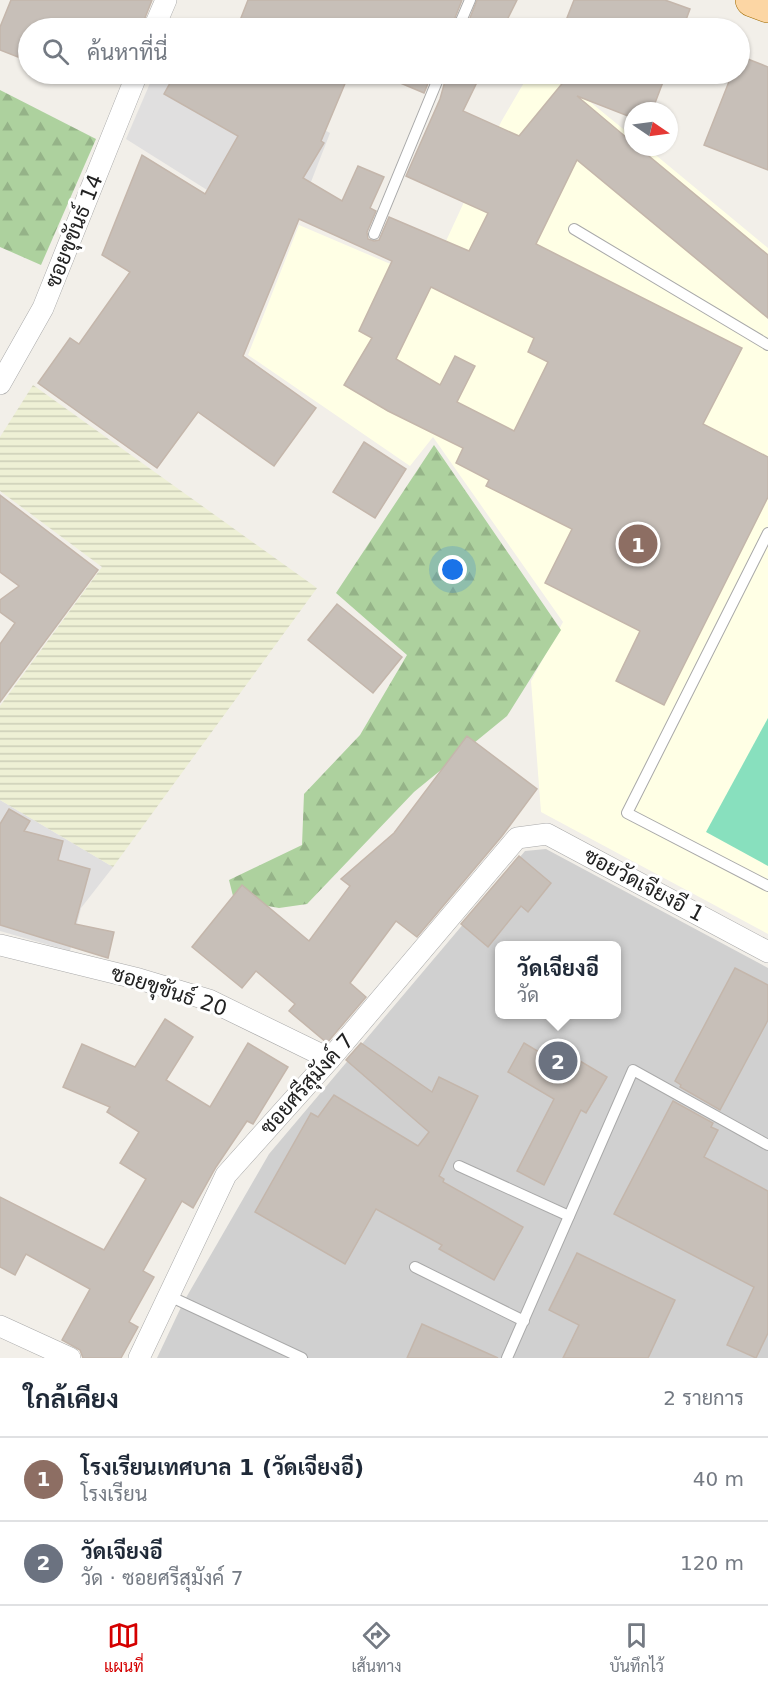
<!DOCTYPE html>
<html lang="th">
<meta charset="utf-8">
<style>
body{margin:0;font-family:"DejaVu Sans",Sarabun,sans-serif;background:#f6f6f7;color:#1f2937}
.compass{position:absolute;left:624px;top:102px;width:54px;height:54px;border-radius:50%;background:#fff;box-shadow:0 2px 4px #0004;rotate:103deg}
.you{position:absolute;left:453px;top:570px;width:21px;height:21px;margin:-15px;border:4px solid #fff;border-radius:50%;background:#1a73e8;box-shadow:0 0 0 9px #1a73e833}
.badge{display:grid;place-items:center;width:39px;height:39px;border-radius:50%;background:#d40000;color:#fff;font-size:20px;font-weight:700}
.pin{position:absolute;translate:-50% -50%;border:3px solid #fff;box-shadow:0 2px 6px #0006}
.popup{position:absolute;left:495px;top:941px;width:126px;height:78px;box-sizing:border-box;display:grid;place-content:center;border-radius:9px;background:#fff;filter:drop-shadow(0 2px 4px #0005);font-size:20px;white-space:nowrap;color:#747a83}
.popup b{font-size:22px;color:#1f2937}
.popup::after{content:'';position:absolute;left:50%;top:100%;margin-left:-12px;border:12px solid transparent;border-top-color:#fff}
.list{margin:0;padding:0;list-style:none}
h2{display:flex;justify-content:space-between;align-items:center;height:78px;margin:0;padding:0 24px;font-size:26px}
h2 small{font-size:20px;font-weight:400;color:#747a83}
.list li{display:grid;grid-template-columns:39px 1fr auto;gap:18px;align-items:center;box-sizing:border-box;height:84px;padding:0 24px;border-top:2px solid #e0e1e3}
.list b{display:block;font-size:22px;white-space:nowrap}
.list p{margin:0;font-size:20px;white-space:nowrap;color:#747a83}
.list em{font-size:20px;font-style:normal;color:#747a83}
.icon{flex:none;width:33px;height:33px;fill:none;stroke:currentColor;stroke-width:2;stroke-linecap:round;stroke-linejoin:round}
.map{position:relative;flex:none;width:768px;height:1358px;overflow:hidden}
.search{position:absolute;background:#fff;box-shadow:0 2px 4px #0004;left:18px;right:18px;top:18px;height:66px;display:flex;align-items:center;gap:15px;box-sizing:border-box;padding:0 21px;border-radius:33px;color:#747a83;font-size:22px}
.sheet{height:246px;background:#fff}
nav{display:flex;justify-content:space-around;align-items:center;box-sizing:border-box;height:84px;border-top:2px solid #e0e1e3;background:#fff;font-size:16px;color:#747a83}
nav a{display:grid;justify-items:center;gap:3px}
nav .on{color:#d40000}
.map>svg:first-child{display:block}
.residential{fill:#e0dfdf}
.education{fill:#ffffe5}
.religious{fill:#d0d0d0;fill-rule:evenodd}
.farmland{fill:url(#farmland-rules)}
.forest{fill:url(#forest-firs)}
.pitch{fill:#88e0be}
.building{fill:#c7bfb8;stroke:#c4b6ab;stroke-width:1.5;fill-rule:evenodd}
.lines{fill:none;stroke-linecap:round;stroke-linejoin:round}
.service-casing{stroke:#a9a9a9;stroke-width:12}
.minor-casing{stroke:#a9a9a9;stroke-width:22}
.primary-casing{stroke:#a06b00;stroke-width:34}
.service{stroke:#fff;stroke-width:10}
.minor{stroke:#fff;stroke-width:21}
.primary{stroke:#fcd6a4;stroke-width:33}
.labels{text-anchor:middle;stroke-width:6;stroke-linejoin:round;paint-order:stroke}
.street-label{font-size:21px;fill:#222;stroke:#fff}
</style>
<div class="map">
<svg width="768" height="1358" viewBox="0 0 768 1358">
<defs>
<pattern id="farmland-rules" width="6" height="5" patternUnits="userSpaceOnUse" patternTransform="scale(1.5)"><rect width="6" height="5" fill="#eef0d5"/><path d="M0 2.5h6" fill="none" stroke="#ccceb7"/></pattern>
<pattern id="forest-firs" width="22" height="20" patternUnits="userSpaceOnUse" patternTransform="scale(1.5)"><rect width="22" height="20" fill="#add19e"/><path d="M5 1l3.5 6h-7zM16 11l3.5 6h-7z" fill="#95b388"/></pattern>
</defs>
<rect width="100%" height="100%" fill="#f2efe9"/>
<!-- residential -->
<g class="residential">
<path d="M154,74H224L330,133L288,241L126,139Z"/>
<path d="M0,800L113,867L81,908L70,951L0,931Z"/>
</g>
<!-- education -->
<path class="education" d="M529,74H556L633,137V147H646L768,248V934L541,812L531,681L563,622L433,437L410,466L248,355L299,225L428,280L501,122Z"/>
<!-- religious -->
<path class="religious" d="M546,849L768,968V1358H157L183,1303L269,1154L525,851ZM500,946H616V1014H500Z"/>
<!-- farmland -->
<path class="farmland" d="M33,385L317,588L113,867L0,800V706L102,567L0,491V437Z"/>
<!-- forest -->
<g class="forest">
<path d="M0,90L96,139L41,265L0,247Z"/>
<path d="M434,445L561,630L507,716L414,792L307,904L279,908L234,900L229,880L302,845L304,794L360,735L407,655L336,593Z"/>
</g>
<!-- pitch -->
<path class="pitch" d="M768,718V866L706,832Z"/>
<!-- building -->
<g class="building">
<path d="M11,0H152L141,28H28L18,57L0,50V27Z"/>
<path d="M248,0H462L451,28H397L392,26L390,28H237Z"/>
<path d="M477,0H517L503,28H466Z"/>
<path d="M574,0H665L690,9L683,28H563Z"/>
<path d="M740,56L768,67V170L704,145L732,74H740Z"/>
<path d="M175,74H349L321,141L324,143L303,178L342,201L358,166L384,177L370,208L376,211L367,232L368,239L374,241L379,240L389,217L469,251L488,213L406,176L440,99L447,74H481L463,111L519,136L570,74H666L652,111H633V118L577,96L633,143V147H638L768,255V318L577,160L536,244L742,348L703,424L768,457V497L664,705L616,681L640,631L545,583L572,529L486,486L489,480L456,463L463,448L388,411L344,385L372,338L359,331L392,261L299,219L243,356L316,408L274,466L198,412L157,468L38,383L70,338L79,344L130,272L102,255L142,155L205,194L238,136L164,94ZM431,287L534,338L528,352L548,362L514,431L457,402L475,366L455,356L440,385L396,359Z"/>
<path d="M379,74H432L424,93Z"/>
<path d="M364,442L406,469L375,518L333,492Z"/>
<path d="M0,495L98,570L0,702V644L15,623L0,612V600L19,586L0,572Z"/>
<path d="M337,604L402,657L373,693L308,640Z"/>
<path d="M467,736L537,789L502,836L417,937L396,921L350,983L366,997L327,1043L289,1011L295,1004L256,971L242,988L192,947L242,885L309,941L350,886L341,879L394,833Z"/>
<path d="M9,809L30,821L24,831L63,841L58,860L90,869L75,924L114,932L108,958L0,925V824Z"/>
<path d="M519,856L551,883L528,912L521,906L488,947L461,924Z"/>
<path d="M735,968L768,985V1020L720,1110L680,1087L681,1085L675,1081Z"/>
<path d="M165,1019L193,1037L166,1080L210,1107L248,1043L288,1067L253,1124L247,1121L216,1167L193,1208L182,1201L143,1271L154,1277L129,1322L138,1327L121,1358H83L80,1350L62,1340L90,1289L26,1254L15,1275L0,1267V1197L104,1250L146,1179L120,1163L139,1132L107,1112L110,1107L63,1087L82,1044L135,1067Z"/>
<path d="M361,1043L432,1092L439,1077L478,1096L439,1176L444,1179L443,1182L523,1227L494,1280L439,1249L442,1245L376,1209L345,1264L255,1212L311,1113L318,1117L334,1095L418,1146L429,1132L346,1060Z"/>
<path d="M524,1043L559,1064L565,1052L607,1077L586,1113L581,1110L544,1185L517,1171L554,1099L508,1072Z"/>
<path d="M673,1101L713,1123L711,1127L718,1130L704,1157L768,1191V1333L756,1358L727,1345L754,1287L614,1214Z"/>
<path d="M577,1253L675,1300L648,1358H563L579,1325L549,1310Z"/>
<path d="M422,1324L498,1358H407Z"/>
</g>
<g class="lines">
<defs>
<g id="service">
<path d="M458,28L470,0"/>
<path d="M574,229L768,345"/>
<path d="M374,234L440,74"/>
<path d="M768,533L627,813L768,886"/>
<path d="M459,1166L569,1216"/>
<path d="M415,1267L524,1321"/>
<path d="M167,1295L302,1358"/>
<path d="M507,1358L633,1070L768,1145"/>
</g>
<g id="minor">
<path d="M154,28L166,0"/>
<path d="M0,384L43,308L137,74"/>
<path d="M0,945L139,979L209,1000L330,1059"/>
<path d="M0,1326L70,1358"/>
<path d="M139,1358L226,1175L330,1059L517,838L547,834L768,952"/>
</g>
<path id="primary" d="M752,0L768,6"/>
</defs>
<!-- service casing -->
<use href="#service" class="service-casing"/>
<!-- minor casing -->
<use href="#minor" class="minor-casing"/>
<!-- primary casing -->
<use href="#primary" class="primary-casing"/>
<!-- service -->
<use href="#service" class="service"/>
<!-- minor -->
<use href="#minor" class="minor"/>
<!-- primary -->
<use href="#primary" class="primary"/>
</g>
<g class="labels">
<!-- street labels -->
<g class="street-label">
<text transform="translate(74 231) rotate(-68)" y="7">ซอยขุขันธ์ 14</text>
<text transform="translate(644 885) rotate(28)" y="7">ซอยวัดเจียงอี 1</text>
<text transform="translate(169 991) rotate(18)" y="7">ซอยขุขันธ์ 20</text>
<text transform="translate(307 1084) rotate(-48)" y="7">ซอยศรีสุมังค์ 7</text>
</g>
</g>
</svg>
<svg class="compass" viewBox="-18 -18 36 36"><path d="M0-13l5 13h-10z" fill="#e53935"/><path d="M0 13l5-13h-10z" fill="#747a83"/></svg>
<div class="you"></div>
<div class="pin badge" style="left:638px;top:544px;background:#8d6e63">1</div>
<div class="pin badge" style="left:558px;top:1061px;background:#6b7280">2</div>
<div class="popup"><b>วัดเจียงอี</b>วัด</div>
<div class="search"><svg class="icon" aria-label="search" viewBox="0 0 24 24"><circle cx="10" cy="10" r="6"/><path d="M15 15l6 6"/></svg>ค้นหาที่นี่</div>
</div>
<section class="sheet">
<h2>ใกล้เคียง<small>2 รายการ</small></h2>
<ul class="list">
<li><span class="badge" style="background:#8d6e63">1</span><div><b>โรงเรียนเทศบาล 1 (วัดเจียงอี)</b><p>โรงเรียน</p></div><em>40 m</em></li>
<li><span class="badge" style="background:#6b7280">2</span><div><b>วัดเจียงอี</b><p>วัด · ซอยศรีสุมังค์ 7</p></div><em>120 m</em></li>
</ul>
</section>
<nav>
<a class="on"><svg class="icon" aria-label="map" viewBox="0 0 24 24"><path d="M3 6l6-2 6 2 6-2v14l-6 2-6-2-6 2zM9 4v14M15 6v14"/></svg>แผนที่</a>
<a><svg class="icon" aria-label="directions" viewBox="0 0 24 24"><path d="M12 3l9 9-9 9-9-9zM9 14v-3h6M13 9l2 2-2 2"/></svg>เส้นทาง</a>
<a><svg class="icon" aria-label="saved" viewBox="0 0 24 24"><path d="M7 4h10v16l-5-4-5 4z"/></svg>บันทึกไว้</a>
</nav>
